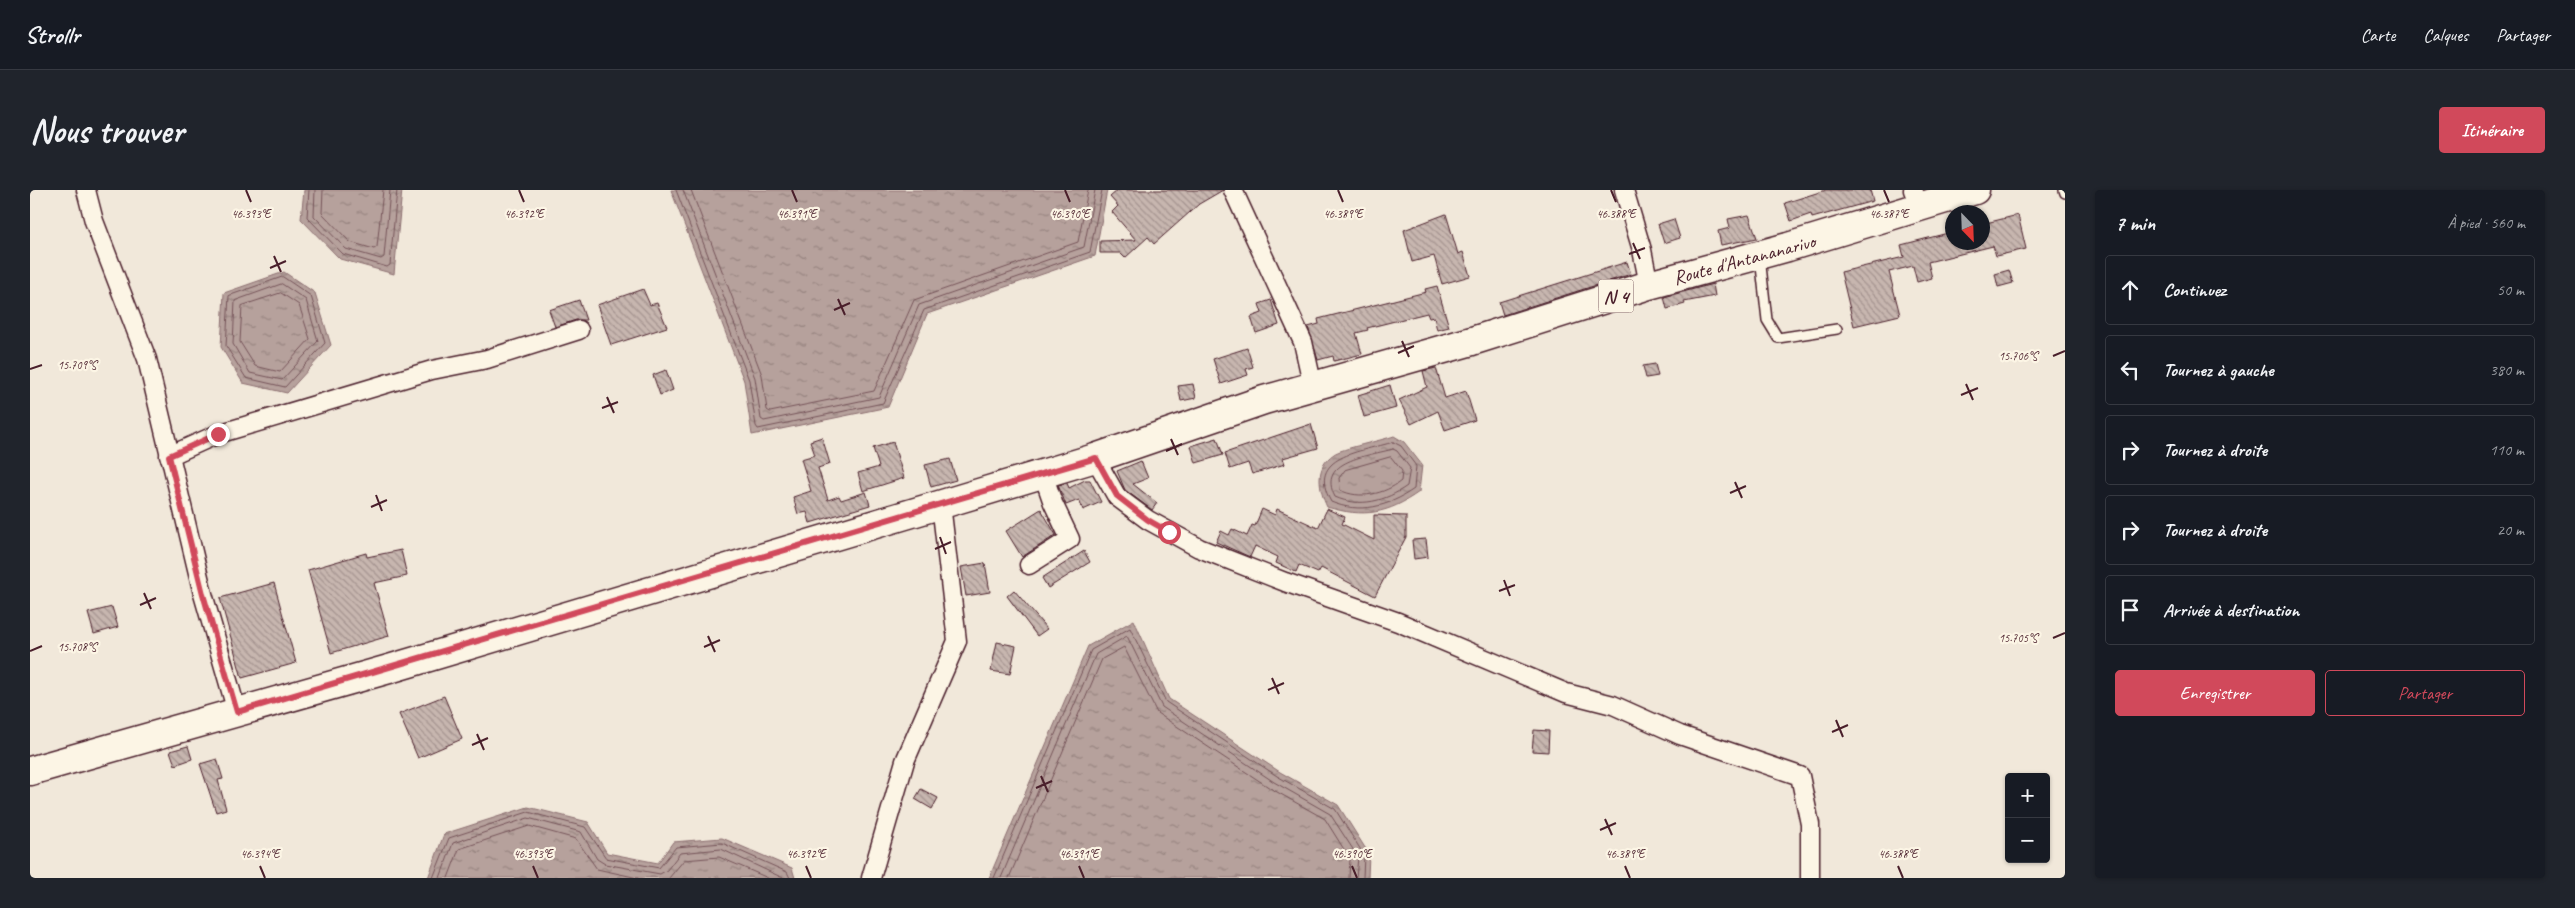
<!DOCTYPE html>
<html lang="fr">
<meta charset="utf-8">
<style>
body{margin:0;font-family:Caveat,sans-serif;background:#20242c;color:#f1f3f6}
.controls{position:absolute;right:15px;bottom:15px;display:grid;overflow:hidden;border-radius:5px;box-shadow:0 1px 4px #0004}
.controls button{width:45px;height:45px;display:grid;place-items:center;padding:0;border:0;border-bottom:1px solid #363941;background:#171b24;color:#f1f3f6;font:25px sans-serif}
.compass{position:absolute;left:1915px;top:15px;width:45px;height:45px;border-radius:50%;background:#171b24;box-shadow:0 1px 4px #0004;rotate:157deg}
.stop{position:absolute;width:15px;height:15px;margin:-11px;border:4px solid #d1495b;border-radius:50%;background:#fff}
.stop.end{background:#d1495b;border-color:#fff;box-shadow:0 1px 5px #0008}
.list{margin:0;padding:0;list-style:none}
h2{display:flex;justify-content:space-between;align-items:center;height:65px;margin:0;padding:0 20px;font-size:21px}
h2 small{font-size:16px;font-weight:400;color:#9ea1a6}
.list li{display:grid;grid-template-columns:32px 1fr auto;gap:15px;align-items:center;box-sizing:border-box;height:70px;margin:0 10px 10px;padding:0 10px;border:1px solid #363941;border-radius:5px}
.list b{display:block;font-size:19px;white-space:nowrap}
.list em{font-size:16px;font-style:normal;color:#9ea1a6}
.actions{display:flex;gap:10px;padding:15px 20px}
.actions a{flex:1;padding:11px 0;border:1px solid #d1495b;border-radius:5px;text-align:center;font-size:18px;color:#d1495b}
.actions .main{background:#d1495b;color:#fff}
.icon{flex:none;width:28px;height:28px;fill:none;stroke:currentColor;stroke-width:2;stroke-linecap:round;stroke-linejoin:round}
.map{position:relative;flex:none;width:2035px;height:688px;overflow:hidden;border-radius:5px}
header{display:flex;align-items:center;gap:30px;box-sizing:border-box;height:70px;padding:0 25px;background:#171b24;border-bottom:1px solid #363941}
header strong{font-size:24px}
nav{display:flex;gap:28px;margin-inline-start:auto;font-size:18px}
.intro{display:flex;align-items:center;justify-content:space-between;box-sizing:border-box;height:120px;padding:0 30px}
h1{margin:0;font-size:35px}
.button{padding:12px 22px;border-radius:5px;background:#d1495b;color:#fff;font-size:18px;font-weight:700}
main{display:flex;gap:30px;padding:0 30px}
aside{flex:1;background:#171b24;border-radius:5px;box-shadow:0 1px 4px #0004}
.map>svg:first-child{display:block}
.water{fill:url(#water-ripples);stroke:#8b6d6f}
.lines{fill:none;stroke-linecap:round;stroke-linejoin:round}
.shore{stroke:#755358;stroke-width:1}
.building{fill:url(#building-back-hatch);stroke:#4a1f2b}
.service-casing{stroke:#4a1f2b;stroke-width:12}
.minor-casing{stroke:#4a1f2b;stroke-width:21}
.primary-casing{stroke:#4a1f2b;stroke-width:31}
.service{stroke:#fcf5e5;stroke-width:9}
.minor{stroke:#fcf5e5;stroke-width:18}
.primary{stroke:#fcf5e5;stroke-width:28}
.route{stroke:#d1495b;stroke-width:6}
.ticks{fill:none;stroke:#4a1f2b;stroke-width:2}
.labels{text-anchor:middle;stroke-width:4.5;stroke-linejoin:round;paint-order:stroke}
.shield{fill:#fcf5e5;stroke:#7f5f63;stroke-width:1}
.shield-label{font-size:19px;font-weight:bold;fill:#4a1f2b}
.street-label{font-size:20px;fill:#4a1f2b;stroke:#fcf5e5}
.ticks-label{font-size:12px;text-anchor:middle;fill:#4a1f2b;stroke:#fcf5e5;stroke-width:4.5;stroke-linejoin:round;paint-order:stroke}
</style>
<header>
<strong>Strollr</strong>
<nav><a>Carte</a><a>Calques</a><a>Partager</a></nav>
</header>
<div class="intro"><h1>Nous trouver</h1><a class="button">Itinéraire</a></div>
<main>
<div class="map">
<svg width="2035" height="688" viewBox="0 0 2035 688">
<defs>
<pattern id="water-ripples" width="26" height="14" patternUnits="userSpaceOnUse" patternTransform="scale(1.25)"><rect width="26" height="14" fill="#b6a19c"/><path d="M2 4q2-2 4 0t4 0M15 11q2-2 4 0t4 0" fill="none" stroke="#96837f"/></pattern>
<pattern id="building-back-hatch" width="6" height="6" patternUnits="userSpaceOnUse" patternTransform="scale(1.25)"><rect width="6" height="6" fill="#c7b6af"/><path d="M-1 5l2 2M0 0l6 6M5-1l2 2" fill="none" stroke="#a4938f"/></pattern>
</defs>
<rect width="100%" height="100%" fill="#f1e8da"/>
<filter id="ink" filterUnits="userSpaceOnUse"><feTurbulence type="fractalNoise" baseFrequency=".02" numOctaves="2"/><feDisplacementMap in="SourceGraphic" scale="10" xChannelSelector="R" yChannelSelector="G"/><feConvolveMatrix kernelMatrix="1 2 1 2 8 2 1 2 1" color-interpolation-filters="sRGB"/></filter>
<g filter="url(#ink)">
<!-- water -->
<g class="water">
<path d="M274,0H372L364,84L310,69L271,29Z"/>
<path d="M641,0H1077L1065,66L897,124L858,217L722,245L714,191Z"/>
<path d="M254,82L285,103L301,155L257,203L213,193L191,157L194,103Z"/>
<path d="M1364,246L1374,252L1392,275L1389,302C1358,324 1334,328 1297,317C1289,300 1284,277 1304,264C1310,259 1353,250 1364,246Z"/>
<path d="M1104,430L1139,509L1250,582L1308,615L1339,664L1338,688H959L1058,456Z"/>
<path d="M498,617L558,632L577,663L628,673L643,652L692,648L762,678L765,688H398L414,644Z"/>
</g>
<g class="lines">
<!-- shore -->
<g class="shore">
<path d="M279,0L277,27L313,64L357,77L360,75L367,0"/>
<path d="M285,0L284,26L316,59L351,69L354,67L360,0"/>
<path d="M293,0L292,23L320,52L344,59L347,57L353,0"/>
<path d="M646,0L719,190L726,236L728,239L853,213L894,120L1060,62L1072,0"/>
<path d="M653,0L725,188L731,229L734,231L849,207L889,115L1054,57L1065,0"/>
<path d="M661,0L732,185L737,220L740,222L844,201L884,110L1048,52L1058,0"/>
<path d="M253,87L281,106L295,153L255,197L216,188L196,156L199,106Z"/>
<path d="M252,94L276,110L288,151L252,190L220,183L203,154L205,111Z"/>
<path d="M251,103L269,115L280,149L250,182L225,176L210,152L212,116Z"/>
<path d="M1363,252L1371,256L1386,276L1384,299C1358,317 1330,324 1301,312C1275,265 1332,262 1363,252Z"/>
<path d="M1363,259L1367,261L1380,278L1377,296C1356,311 1330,318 1305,307C1286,270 1339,266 1363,259Z"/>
<path d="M1361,267L1372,281L1371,291C1355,304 1329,310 1310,300L1309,288L1315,280Z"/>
<path d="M403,688L419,648L498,622L555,637L576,668L629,678L646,657L692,653L757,682L760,688"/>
<path d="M410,688L423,653L498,628L551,642L567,669L575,674L630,684L637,680L650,663L691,659L753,688"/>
<path d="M418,688L429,659L499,636L546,649L567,679L608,688"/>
<path d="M639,688L654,670L689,667L738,688"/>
<path d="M964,688L1061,460L1100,438L1136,512L1247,586L1305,619L1334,665L1333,688"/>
<path d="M971,688L1066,464L1097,446L1132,517L1244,592L1300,624L1328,667L1326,688"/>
<path d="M979,688L1072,469L1094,457L1127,523L1240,598L1295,629L1320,669L1319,688"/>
</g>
</g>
<!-- building -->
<g class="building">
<path d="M1088,0H1193L1169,14L1124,54L1118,47L1095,68L1090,63H1070V51L1106,50L1082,22L1088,16L1080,7Z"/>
<path d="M1796,0H1840L1843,11L1782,28L1781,24L1761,31L1755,13Z"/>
<path d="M1416,24L1428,64L1433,62L1440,86L1412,94L1404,66L1382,72L1374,40Z"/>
<path d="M1719,25L1727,48L1691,55L1688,41L1700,38L1698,29Z"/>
<path d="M1988,25L1996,59L1966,66L1963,56L1898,72L1902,88L1887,92L1883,76L1859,82L1870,125L1824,136L1811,82L1874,67L1871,55L1922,42V52H1952V34Z"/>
<path d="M1644,29L1650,48L1634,53L1628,34Z"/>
<path d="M1597,72L1601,84L1473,125L1469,112Z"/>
<path d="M1979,80L1983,93L1968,97L1965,84Z"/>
<path d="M1683,94L1685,106L1654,112L1655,114L1637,119L1634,107Z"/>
<path d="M1407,96L1419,137L1407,140L1404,127L1399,128L1397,123L1337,138L1338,140L1326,143L1332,164L1304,171L1303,166L1288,170L1278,137L1289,134L1288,129L1396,102L1395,99Z"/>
<path d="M613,99L620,115L627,113L637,137L581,155L567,115Z"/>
<path d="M549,110L556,130H546L525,137L519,120Z"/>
<path d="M1241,110L1249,135L1226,143L1221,127L1232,123L1229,114Z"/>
<path d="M1217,158L1223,177L1216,179L1218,185L1191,194L1183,169Z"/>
<path d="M1625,174L1628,186L1616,188L1613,176Z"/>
<path d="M1406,178L1415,208L1436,201L1445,230L1415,240L1408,221L1381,234L1369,210L1397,197L1393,181Z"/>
<path d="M636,180L643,200L630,205L623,185Z"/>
<path d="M1163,194L1166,208L1151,211L1148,196Z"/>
<path d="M1360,195L1366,218L1334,227L1328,205Z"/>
<path d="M1281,234L1288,258L1253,268L1255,274L1222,284L1218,273L1200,279L1195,263Z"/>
<path d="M792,247L800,274L788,278L798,310L809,306L811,310L836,302L840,315L780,333L777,322L768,324L763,307L781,301L771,269L785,265L780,251Z"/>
<path d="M1187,248L1193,265L1166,273L1161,256Z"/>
<path d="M863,252L874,288L833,301L828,283L849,277L843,258Z"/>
<path d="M920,269L926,290L901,297L895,275Z"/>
<path d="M1111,271L1118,288L1103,294L1127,313L1122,320L1095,300L1087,281Z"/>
<path d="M1055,290H1060L1071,312L1053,320L1049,310L1036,315L1028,295L1037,293L1039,298Z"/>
<path d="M1011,319L1026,345L992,367L976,341Z"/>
<path d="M1232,319L1245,325L1247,319L1288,338L1297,319L1315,327L1312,334L1344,350V325L1376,326V347L1345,406L1291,378L1288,383L1269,375L1266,382L1246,373L1248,367L1225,356L1220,367L1186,352L1191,341L1199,345L1202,339L1217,346L1222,335L1225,336Z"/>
<path d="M1396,349L1398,367L1384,369L1382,350Z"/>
<path d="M371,360L377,386L344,393L359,446L301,463L278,380L336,363L337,367Z"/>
<path d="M1054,361L1060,372L1018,398L1012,388Z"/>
<path d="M955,373L960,402L936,406L931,377Z"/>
<path d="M244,393L266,473L212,488L190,408Z"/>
<path d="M984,400L1017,439L1007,446L977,406Z"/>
<path d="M82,417L88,437L64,444L58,423Z"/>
<path d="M967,452L986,456L980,484L961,481Z"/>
<path d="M414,506L432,549L388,568L369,524Z"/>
<path d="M1504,540L1519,541L1518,562L1502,561Z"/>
<path d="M158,556L162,569L145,575L140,561Z"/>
<path d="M187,569L193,589L188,590L196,619L186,622L170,574Z"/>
<path d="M891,599L908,608L902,619L885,609Z"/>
</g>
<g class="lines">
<defs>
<g id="service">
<path d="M2034,0L2035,3"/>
<path d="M1730,67L1737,130L1748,148L1807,139"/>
</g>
<g id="minor">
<path d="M56,0L64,31L117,169L173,404L207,522"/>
<path d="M1203,0L1273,152L1283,197"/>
<path d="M1594,0L1612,60L1619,95"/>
<path d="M1883,0L1890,18"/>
<path d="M139,266L188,244L402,180L457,169L549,140"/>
<path d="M1065,268L1087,307L1118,330L1169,358L1255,392L1368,432L1536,503L1583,515L1650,545L1770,586L1780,634V688"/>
<path d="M999,375L1040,349L1023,313L1013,284"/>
<path d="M841,688L875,571L927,451L911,314"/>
</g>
<path id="primary" d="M0,581L359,479L919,312L1065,268L1234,210L1442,151L1619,95L1758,57L1945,0"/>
</defs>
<!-- service casing -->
<use href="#service" class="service-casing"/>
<!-- minor casing -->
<use href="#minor" class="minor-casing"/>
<!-- primary casing -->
<use href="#primary" class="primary-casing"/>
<!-- service -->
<use href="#service" class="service"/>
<!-- minor -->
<use href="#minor" class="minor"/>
<!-- primary -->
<use href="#primary" class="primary"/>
</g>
</g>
<g class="lines" filter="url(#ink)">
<!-- route -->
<path class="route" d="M188,244L139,266L173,404L207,522L1066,268L1087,306L1118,330L1139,342"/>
</g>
<!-- ticks -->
<path class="ticks" d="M216,0L221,12M489,0L494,12M762,0L767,12M1035,0L1040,12M1308,0L1313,12M1581,0L1586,12M1854,0L1859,12M1603,53L1610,69M1599,64L1615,58M244,66L251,82M240,78L256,71M808,109L815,125M804,120L820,113M1372,151L1379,167M1368,163L1384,156M2023,166L2035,161M0,179L12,175M1936,194L1943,210M1931,205L1948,198M577,207L584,223M572,218L588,212M1141,249L1148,265M1136,261L1152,254M1705,292L1712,308M1700,303L1716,296M346,305L352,321M341,317L357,310M910,347L916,364M905,359L921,352M1474,390L1480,406M1469,401L1485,395M114,403L121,419M110,415L126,408M678,446L685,462M2023,448L2035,443M674,457L690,450M0,461L12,456M1242,488L1249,504M1238,500L1254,493M1806,530L1813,547M1802,542L1818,535M447,544L454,560M442,555L458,548M1011,586L1018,602M1006,598L1022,591M1575,629L1582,645M1570,640L1586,633M230,676L235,688M503,676L508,688M776,676L781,688M1049,676L1054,688M1322,676L1327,688M1595,676L1600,688M1868,676L1873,688"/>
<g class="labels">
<!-- shield labels -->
<rect class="shield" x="1568.5" y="89.5" width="35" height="33" rx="4"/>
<g class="shield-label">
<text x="1586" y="113">N 4</text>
</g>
<!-- street labels -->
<g class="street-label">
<text transform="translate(1714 69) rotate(-15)" y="7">Route d'Antananarivo</text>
</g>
</g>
<g class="ticks-label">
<text x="221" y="28">46.393°E</text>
<text x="494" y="28">46.392°E</text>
<text x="1313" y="28">46.389°E</text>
<text x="1859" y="28">46.387°E</text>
<text x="767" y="28">46.391°E</text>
<text x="1040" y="28">46.390°E</text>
<text x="1586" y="28">46.388°E</text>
<text x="1988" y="170">15.706°S</text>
<text x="47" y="179">15.709°S</text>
<text x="1988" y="452">15.705°S</text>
<text x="47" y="461">15.708°S</text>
<text x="230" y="668">46.394°E</text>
<text x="503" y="668">46.393°E</text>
<text x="776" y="668">46.392°E</text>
<text x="1049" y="668">46.391°E</text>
<text x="1322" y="668">46.390°E</text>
<text x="1595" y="668">46.389°E</text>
<text x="1868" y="668">46.388°E</text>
</g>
</svg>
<div class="controls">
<button>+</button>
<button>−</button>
</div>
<svg class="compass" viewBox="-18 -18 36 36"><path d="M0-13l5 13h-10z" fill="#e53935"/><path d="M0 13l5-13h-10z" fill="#9ea1a6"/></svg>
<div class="stop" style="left:1139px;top:342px"></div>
<div class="stop end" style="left:188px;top:244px"></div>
</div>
<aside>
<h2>7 min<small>À pied · 560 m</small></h2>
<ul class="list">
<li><svg class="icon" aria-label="ahead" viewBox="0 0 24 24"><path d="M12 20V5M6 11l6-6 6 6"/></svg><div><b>Continuez</b></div><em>50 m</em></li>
<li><svg class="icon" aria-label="left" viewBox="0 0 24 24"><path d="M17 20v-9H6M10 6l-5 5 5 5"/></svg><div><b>Tournez à gauche</b></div><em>380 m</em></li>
<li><svg class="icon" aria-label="right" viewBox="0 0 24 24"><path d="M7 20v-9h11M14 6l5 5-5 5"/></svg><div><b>Tournez à droite</b></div><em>110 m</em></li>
<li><svg class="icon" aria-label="right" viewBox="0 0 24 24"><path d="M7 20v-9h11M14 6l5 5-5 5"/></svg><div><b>Tournez à droite</b></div><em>20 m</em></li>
<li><svg class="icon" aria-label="arrive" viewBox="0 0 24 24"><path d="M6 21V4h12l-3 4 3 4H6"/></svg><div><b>Arrivée à destination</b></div></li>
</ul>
<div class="actions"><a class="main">Enregistrer</a><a>Partager</a></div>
</aside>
</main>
